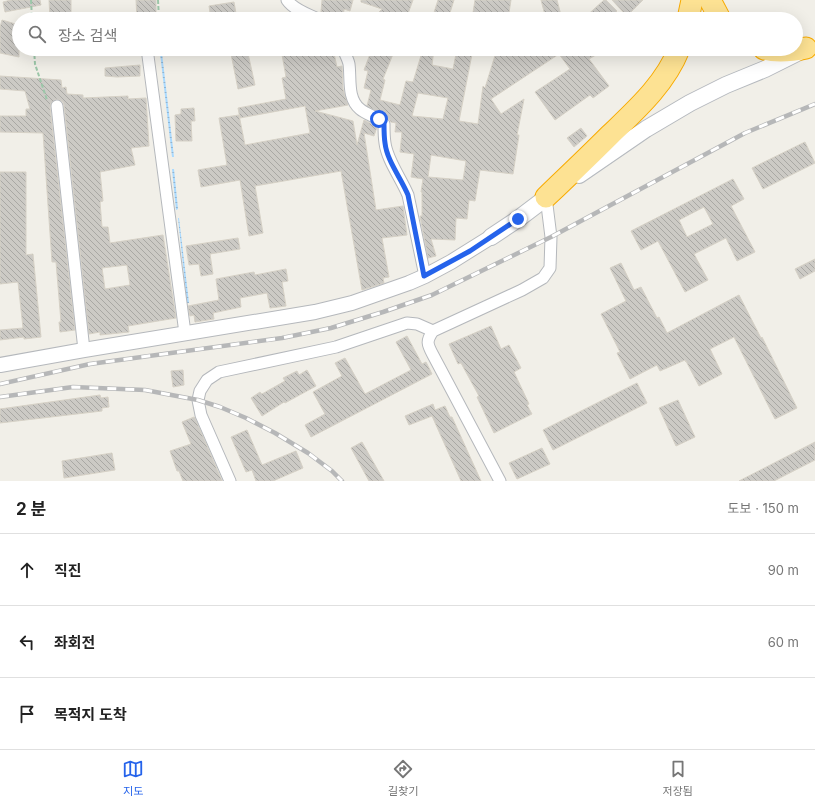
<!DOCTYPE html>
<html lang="ko">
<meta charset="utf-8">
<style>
body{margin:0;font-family:Inter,"Noto Sans KR",sans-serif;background:#f6f6f6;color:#222}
.stop{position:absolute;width:12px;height:12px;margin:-9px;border:3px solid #2563eb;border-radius:50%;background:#fff}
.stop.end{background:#2563eb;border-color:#fff;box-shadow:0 1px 4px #0008}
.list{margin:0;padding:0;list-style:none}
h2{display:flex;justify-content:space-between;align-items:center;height:52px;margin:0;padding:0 16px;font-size:17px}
h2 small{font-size:13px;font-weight:400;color:#767676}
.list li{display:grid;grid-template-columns:26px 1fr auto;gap:12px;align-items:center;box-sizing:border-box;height:72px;padding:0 16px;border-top:1px solid #e0e0e0}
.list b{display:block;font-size:15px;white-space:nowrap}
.list em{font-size:13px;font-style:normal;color:#767676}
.icon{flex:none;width:22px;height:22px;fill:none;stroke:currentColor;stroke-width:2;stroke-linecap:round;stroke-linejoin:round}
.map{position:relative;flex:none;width:815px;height:481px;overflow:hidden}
.search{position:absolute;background:#fff;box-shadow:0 4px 16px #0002;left:12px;right:12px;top:12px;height:44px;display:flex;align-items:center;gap:10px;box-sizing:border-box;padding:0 14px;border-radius:22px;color:#767676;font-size:15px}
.sheet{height:268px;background:#fff}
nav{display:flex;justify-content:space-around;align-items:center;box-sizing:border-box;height:56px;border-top:1px solid #e0e0e0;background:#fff;font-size:11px;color:#767676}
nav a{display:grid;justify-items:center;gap:2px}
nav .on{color:#2563eb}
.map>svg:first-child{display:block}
.water{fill:url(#water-rules)}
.building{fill:url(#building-back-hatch);stroke:#d6d1c6;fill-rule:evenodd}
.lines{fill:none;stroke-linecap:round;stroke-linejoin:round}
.minor-casing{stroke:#b5b8bc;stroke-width:13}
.tertiary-casing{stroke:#b5b8bc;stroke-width:16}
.secondary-casing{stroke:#b6babf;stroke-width:18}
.motorway-casing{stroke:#f9ab00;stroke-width:23}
.path{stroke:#9cc7a9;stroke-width:2;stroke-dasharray:4 2;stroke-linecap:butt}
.minor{stroke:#fff;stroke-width:11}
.tertiary{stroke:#fff;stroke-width:14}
.secondary{stroke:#fff;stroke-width:16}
.motorway{stroke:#fde293;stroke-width:21}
.rail-casing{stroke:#b6b7b8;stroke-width:4.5}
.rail{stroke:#fff;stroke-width:3;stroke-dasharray:9;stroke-linecap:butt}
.route{stroke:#2563eb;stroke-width:5}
</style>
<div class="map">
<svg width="815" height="481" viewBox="0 0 815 481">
<defs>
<pattern id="water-rules" width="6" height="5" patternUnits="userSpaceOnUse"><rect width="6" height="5" fill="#aadaff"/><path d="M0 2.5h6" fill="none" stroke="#8eb4d2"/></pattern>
<pattern id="building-back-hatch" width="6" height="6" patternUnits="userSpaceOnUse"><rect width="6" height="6" fill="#cccac5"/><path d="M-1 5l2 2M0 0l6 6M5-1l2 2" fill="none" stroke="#a9a8a4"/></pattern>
</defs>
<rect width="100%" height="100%" fill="#f1efe8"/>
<!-- water -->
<g class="water">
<path d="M160,53H162L174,157H172Z"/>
<path d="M172,169H174L178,209L176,210Z"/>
<path d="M178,218H179L189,303H187Z"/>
</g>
<!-- building -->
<g class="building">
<path d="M11,0H40L41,5L5,12L3,2Z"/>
<path d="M49,0H71V19H50Z"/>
<path d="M136,0H156V19H137Z"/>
<path d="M322,0H353L350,11L344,9L343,19H325L324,15L321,12Z"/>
<path d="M361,0H413L406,19H372L382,9L361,2Z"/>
<path d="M438,0H454L448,19H432Z"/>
<path d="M475,0H511L508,19H472Z"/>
<path d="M541,0H557L562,19H546Z"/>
<path d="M604,0H606L617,11L608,19H583Z"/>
<path d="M612,0H643L627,16Z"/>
<path d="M234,2L237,19H211L209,6Z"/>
<path d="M2,20L19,25V57L0,53V27Z"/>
<path d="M230,49H247L255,85L238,89Z"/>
<path d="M281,49H333L337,67L342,66L343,89L345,96L348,105L315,111L353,121L357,145L364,120L377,127L374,136L364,133L376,210L403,206L407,235L382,238L389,277L383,278L384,283L362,290L341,171L255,186L263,233L249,236L240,180L201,187L198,170L227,165L219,118L239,115L245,145L310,133L305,106L240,118L238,108L286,99L282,78L286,77Z"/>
<path d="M372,49H395L383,79L385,80L380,100L400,105L406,81L413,82L423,49H434L432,65L453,69L457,49H473L459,121L478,124L483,86L485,88L497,49H530L532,55L541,49H606L589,59L609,86L593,98L590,95L555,120L535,92L570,69L559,54L491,99L501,114L524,99L517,135H519L513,174L480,170L475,201L469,200L467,219L456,218L455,240L431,239L436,256L428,258L420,216H422V192H421L423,179L411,177L414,154L400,152L402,132H395L396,123L391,122L389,119L385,116L367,106L371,90L364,88L368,71L364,70ZM418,93L448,98L443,119L412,116ZM431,155L466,161L463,180L428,177Z"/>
<path d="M140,65V76L117,77L105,76V68Z"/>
<path d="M0,76L61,80L62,88L66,87L67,94L83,95V98L128,96V99L146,98L149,146L131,148L135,165L100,172L103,201L100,202L102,227H108L110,243L163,235L176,318L128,326L129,332L100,335V332L89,334L64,105L63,102L60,100L56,99L53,101L51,103L50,107L75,330L60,332L59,322H61L56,262H52L43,133L0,132V116H26V109H30L25,91L0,89ZM127,265L130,285L105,289L102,268Z"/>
<path d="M194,108L195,121H191L192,141H176L175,115L181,114V109Z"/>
<path d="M581,128L587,136L574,147L567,138Z"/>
<path d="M805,142L815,163L763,189L752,168Z"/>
<path d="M0,172H26V255L33,254L41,337L24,339V337L0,340V330L23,328L18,282L0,284Z"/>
<path d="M733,179L744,199L731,206L755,252L737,261L726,238L694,254L708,280L685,292L658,241L641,250L631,231ZM704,207L713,224L687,237L679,220Z"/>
<path d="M238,238L240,249L210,254L213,274L201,276L199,264L189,265L186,246Z"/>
<path d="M815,259V271L800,279L795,269Z"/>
<path d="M621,263L634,290L641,287L657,318L659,317L667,333L739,295L761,338L762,337L797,408L775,419L734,337L710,349L722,374L699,386L686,361V362L685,360L660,371L657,365L630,379L617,353L620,352L601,314L626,301L610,268Z"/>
<path d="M286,269L288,281L282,282L286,306L270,308L267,293L240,298L241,307L213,313L214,319L195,322L194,315L190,316L188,306L219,300L216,279L254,272L255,275Z"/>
<path d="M491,326L501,349L509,345L521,368L514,372L529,404L527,405L532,414L494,433L477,397L479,396L461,363L458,364L449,344Z"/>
<path d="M407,336L422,364L426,362L432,374L311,437L305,425L325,414L313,392L342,376L335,363L345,358L365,394L411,370L396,342Z"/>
<path d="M183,370L184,385L173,387L171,371Z"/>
<path d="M307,370L316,386L285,403L284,402L262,416L251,398L260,392L262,394L285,381L283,378L297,371L299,375Z"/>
<path d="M637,383L647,403L553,450L543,430Z"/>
<path d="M100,395L101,398L108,397L109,407L102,408V411L0,423V409Z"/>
<path d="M678,400L695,437L676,446L659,408Z"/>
<path d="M433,404L435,410L445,406L450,417H452L481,481H461L432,416L409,425L405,416Z"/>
<path d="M194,417L195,418L222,481H183L179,471H177L170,451L191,444L182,422Z"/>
<path d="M247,430L262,465L296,451L303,468L273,481H256L252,470L246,472L231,437Z"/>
<path d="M362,442L384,481H369L351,448Z"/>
<path d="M815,442V460L774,481H739Z"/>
<path d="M542,448L550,464L517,479L509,463Z"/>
<path d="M112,453L115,470L64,478L62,461Z"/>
</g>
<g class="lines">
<defs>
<g id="minor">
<path d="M287,0C294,10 308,14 318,19"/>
<path d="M343,49C345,54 348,59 349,64C351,79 347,98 360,109C367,115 376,116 384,124C384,130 384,137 385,143C387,160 401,178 408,195L425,276"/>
<path d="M148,56L185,333"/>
<path d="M57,106L84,350"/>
<path d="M230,481L201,415L198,400L200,391L207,380L219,372L336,347L407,323L417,324L433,331"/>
<path d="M500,481L433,355C427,344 426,341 433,331L522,290L543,278L550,268L551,237L546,197"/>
</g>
<path id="tertiary" d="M0,365L84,350L315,312L352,303L409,283L425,276L451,262L491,237"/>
<g id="secondary">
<path d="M579,175L646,129L690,103L726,85L765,69L799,52"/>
<path d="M491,237L518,219L555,191"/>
</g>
<g id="motorway">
<path d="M710,0L720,19"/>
<path d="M688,19L692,0"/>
<path d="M764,49C778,53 792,51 806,48"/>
<path d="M546,197C567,177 589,156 610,135C637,109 665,84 679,49"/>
</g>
</defs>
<!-- minor casing -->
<use href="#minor" class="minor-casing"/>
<!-- tertiary casing -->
<use href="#tertiary" class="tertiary-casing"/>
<!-- secondary casing -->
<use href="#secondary" class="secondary-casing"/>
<!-- motorway casing -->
<use href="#motorway" class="motorway-casing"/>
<!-- path -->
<g class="path">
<path d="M31,0L32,19"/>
<path d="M158,0L159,19"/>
<path d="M34,49L35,64L47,100"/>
</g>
<!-- minor -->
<use href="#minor" class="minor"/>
<!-- tertiary -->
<use href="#tertiary" class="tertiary"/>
<!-- secondary -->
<use href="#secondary" class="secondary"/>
<!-- motorway -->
<use href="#motorway" class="motorway"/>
<defs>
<g id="rail">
<path d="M0,384L90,364L282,338L331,328L383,312L432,295L551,237L745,133L815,104"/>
<path d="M0,397L73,387L145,390L198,400L220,407L246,418L275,433L308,453L332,471L342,481"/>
</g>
</defs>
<!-- rail casing -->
<use href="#rail" class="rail-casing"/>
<!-- rail -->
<use href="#rail" class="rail"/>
</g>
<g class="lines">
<!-- route -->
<path class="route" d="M379,119L384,124C384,130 384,137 385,143C387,161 401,178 408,195L424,276L470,251L518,219"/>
</g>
</svg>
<div class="stop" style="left:379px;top:119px"></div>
<div class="stop end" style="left:518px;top:219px"></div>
<div class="search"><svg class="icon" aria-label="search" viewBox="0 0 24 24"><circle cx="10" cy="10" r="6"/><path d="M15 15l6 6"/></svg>장소 검색</div>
</div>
<section class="sheet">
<h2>2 분<small>도보 · 150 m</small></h2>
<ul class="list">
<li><svg class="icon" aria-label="ahead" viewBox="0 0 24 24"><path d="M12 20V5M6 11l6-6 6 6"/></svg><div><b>직진</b></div><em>90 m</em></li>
<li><svg class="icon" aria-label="left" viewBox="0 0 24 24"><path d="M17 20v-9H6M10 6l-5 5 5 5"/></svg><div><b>좌회전</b></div><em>60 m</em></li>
<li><svg class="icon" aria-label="arrive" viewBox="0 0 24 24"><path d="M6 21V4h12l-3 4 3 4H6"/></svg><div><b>목적지 도착</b></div></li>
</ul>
</section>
<nav>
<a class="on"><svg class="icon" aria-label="map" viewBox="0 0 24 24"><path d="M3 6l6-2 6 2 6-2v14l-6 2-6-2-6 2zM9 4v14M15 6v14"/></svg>지도</a>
<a><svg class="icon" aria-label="directions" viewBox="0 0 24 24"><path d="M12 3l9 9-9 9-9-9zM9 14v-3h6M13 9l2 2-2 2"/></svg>길찾기</a>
<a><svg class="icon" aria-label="saved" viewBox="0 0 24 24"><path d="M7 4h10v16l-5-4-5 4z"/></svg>저장됨</a>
</nav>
